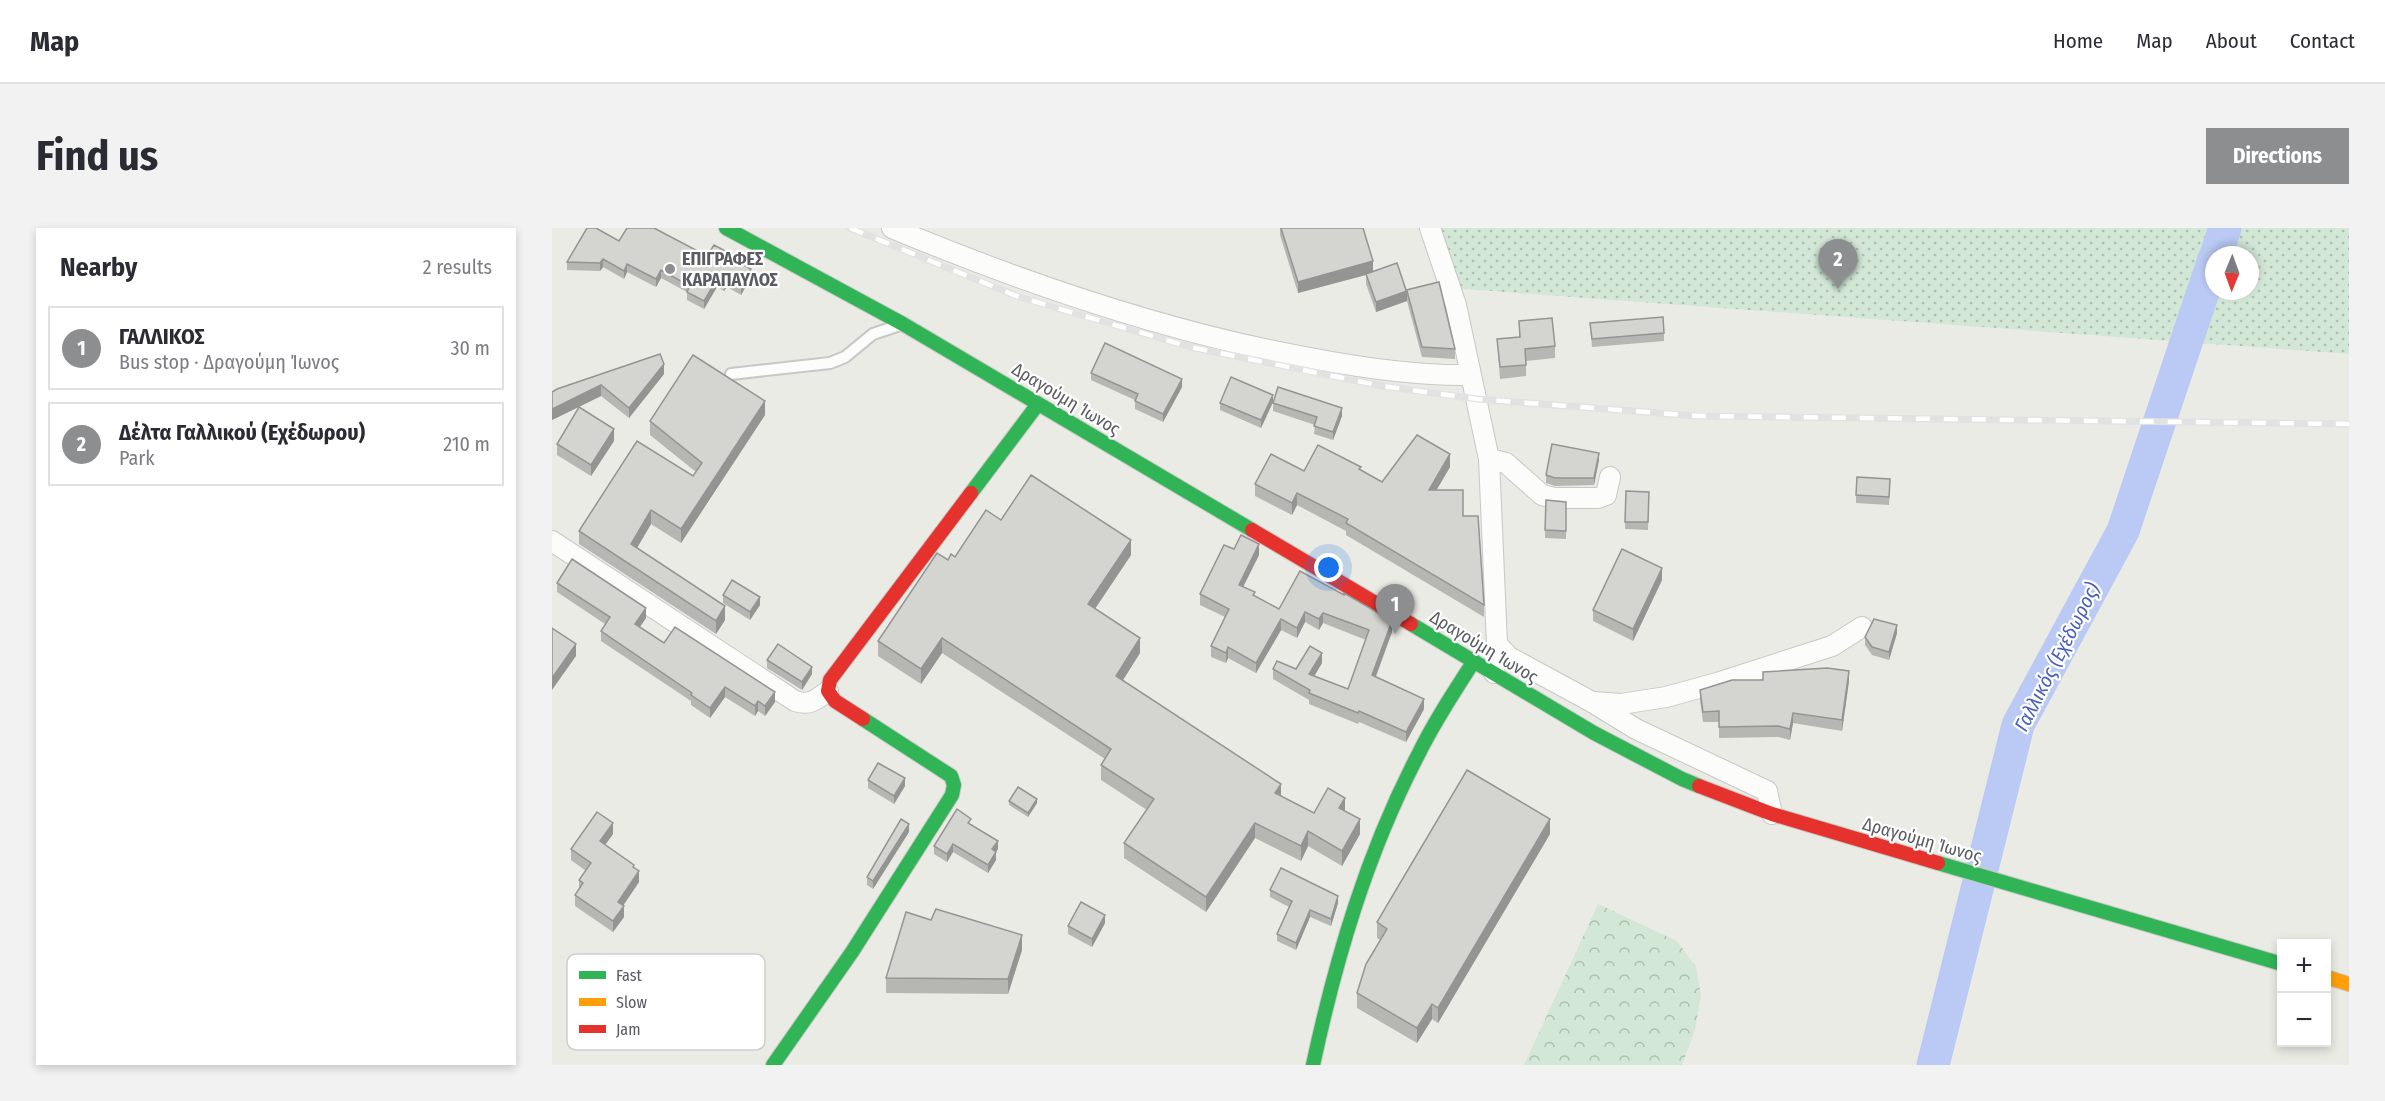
<!DOCTYPE html>
<meta charset="utf-8">
<style>
body{margin:0;font-family:"Fira Sans Condensed",sans-serif;background:#f2f2f3;color:#2b2b33}
.controls{position:absolute;right:18px;bottom:18px;display:grid;overflow:hidden;border-radius:0px;box-shadow:0 3px 9px #0003}
.controls button{width:54px;height:54px;display:grid;place-items:center;padding:0;border:0;border-bottom:2px solid #e1e1e2;background:#fff;color:#2b2b33;font:30px sans-serif}
.compass{position:absolute;left:1653px;top:18px;width:54px;height:54px;border-radius:50%;background:#fff;box-shadow:0 3px 9px #0003;rotate:181deg}
.you{position:absolute;left:777px;top:340px;width:21px;height:21px;margin:-15px;border:4px solid #fff;border-radius:50%;background:#1a73e8;box-shadow:0 0 0 9px #1a73e833}
.badge{display:grid;place-items:center;width:39px;height:39px;border-radius:50%;background:#8d8e90;color:#fff;font-size:20px;font-weight:700}
.pin{position:absolute;translate:-50% -50px;filter:drop-shadow(0 2px 3px #0008)}
.pin::after{content:'';position:absolute;top:32px;width:21px;height:18px;background:inherit;clip-path:polygon(0 0,100% 0,50% 100%)}
.list{margin:0;padding:0;list-style:none}
h2{display:flex;justify-content:space-between;align-items:center;height:78px;margin:0;padding:0 24px;font-size:26px}
h2 small{font-size:20px;font-weight:400;color:#7c7c81}
.list li{display:grid;grid-template-columns:39px 1fr auto;gap:18px;align-items:center;box-sizing:border-box;height:84px;margin:0 12px 12px;padding:0 12px;border:2px solid #e1e1e2;border-radius:0px}
.list b{display:block;font-size:22px;white-space:nowrap}
.list p{margin:0;font-size:20px;white-space:nowrap;color:#7c7c81}
.list em{font-size:20px;font-style:normal;color:#7c7c81}
.map{position:relative;flex:none;width:1797px;height:837px;overflow:hidden;border-radius:0px}
header{display:flex;align-items:center;gap:36px;box-sizing:border-box;height:84px;padding:0 30px;background:#fff;border-bottom:2px solid #e1e1e2}
header strong{font-size:28px}
nav{display:flex;gap:33px;margin-inline-start:auto;font-size:21px}
.intro{display:flex;align-items:center;justify-content:space-between;box-sizing:border-box;height:144px;padding:0 36px}
h1{margin:0;font-size:42px}
.button{padding:15px 27px;border-radius:0px;background:#8d8e90;color:#fff;font-size:21px;font-weight:700}
main{display:flex;gap:36px;padding:0 36px}
aside{flex:1;background:#fff;border-radius:0px;box-shadow:0 3px 9px #0003}
.map>svg:first-child{display:block}
.forest{fill:url(#forest-crowns)}
.park{fill:url(#park-dots);fill-rule:evenodd}
.lines{fill:none;stroke-linecap:round;stroke-linejoin:round}
.river{stroke:#bacaf4;stroke-width:33}
.lane-casing{stroke:#c7c8c7;stroke-width:14}
.street-casing{stroke:#c7c8c7;stroke-width:22}
.fast-casing{stroke:#c7c8c6;stroke-width:16}
.slow-casing{stroke:#c7c8c6;stroke-width:16}
.jam-casing{stroke:#c7c8c6;stroke-width:16}
.lane{stroke:#fcfcfb;stroke-width:10}
.street{stroke:#fcfcfb;stroke-width:20}
.fast{stroke:#30b455;stroke-width:14}
.slow{stroke:#ff9f0a;stroke-width:14}
.jam{stroke:#e5322d;stroke-width:14}
.rail-casing{stroke:#e2e2e2;stroke-width:7}
.rail{stroke:#fff;stroke-width:4.5;stroke-dasharray:14;stroke-linecap:butt}
.wall{fill:#b6b6b3}
.shaded-wall{fill:#949492}
.building{fill:#d4d4d0;stroke:#949492;stroke-width:1.5}
.poi-dot{fill:#8d8e90;stroke:#fff;stroke-width:2}
.labels{text-anchor:middle;stroke-width:4.5;stroke-linejoin:round;paint-order:stroke}
.poi-label{font-size:18px;font-weight:bold;fill:#5b5c63;stroke:#fff;text-anchor:start}
.street-label{font-size:18px;fill:#5b5c63;stroke:#fff}
.water-label{font-size:20px;font-style:italic;fill:#4a5fbc;stroke:#fff}
.key{fill:#fff;stroke:#ceced0;stroke-width:1.5}
.key-label{font-size:16px;fill:#5b5c63}
</style>
<header>
<strong>Map</strong>
<nav><a>Home</a><a>Map</a><a>About</a><a>Contact</a></nav>
</header>
<div class="intro"><h1>Find us</h1><a class="button">Directions</a></div>
<main>
<aside>
<h2>Nearby<small>2 results</small></h2>
<ul class="list">
<li><span class="badge">1</span><div><b>ΓΑΛΛΙΚΟΣ</b><p>Bus stop · Δραγούμη Ίωνος</p></div><em>30 m</em></li>
<li><span class="badge">2</span><div><b>Δέλτα Γαλλικού (Εχέδωρου)</b><p>Park</p></div><em>210 m</em></li>
</ul>
</aside>
<div class="map">
<svg width="1797" height="837" viewBox="0 0 1797 837">
<defs>
<pattern id="forest-crowns" width="20" height="18" patternUnits="userSpaceOnUse" patternTransform="scale(1.5)"><rect width="20" height="18" fill="#d3e7d7"/><path d="M2 6a3 3 0 1 1 6 0M12 15a3 3 0 1 1 6 0" fill="none" stroke="#aebeb2"/></pattern>
<pattern id="park-dots" width="8" height="8" patternUnits="userSpaceOnUse" patternTransform="scale(1.5)"><rect width="8" height="8" fill="#d3e7d7"/><path d="M2 2h.1M6 6h.1" fill="none" stroke="#aebeb2" stroke-width="1.8" stroke-linecap="round"/></pattern>
</defs>
<rect width="100%" height="100%" fill="#eaebe5"/>
<!-- forest -->
<path class="forest" d="M1046,676L1125,713L1144,739L1149,767L1143,802L1130,837H972Z"/>
<!-- park -->
<path class="park" d="M877,0H1797V126L885,59ZM1662,27H1698V63H1662Z"/>
<g class="lines">
<!-- river -->
<g class="river">
<path d="M1664,27L1673,0"/>
<path d="M1381,837L1466,497L1571,303L1662,31"/>
</g>
<defs>
<path id="lane" d="M179,146L278,135L293,129L321,106L345,98"/>
<g id="street">
<path d="M340,0C477,57 622,107 769,132C818,141 867,148 918,147"/>
<path d="M878,0L904,77L937,231L945,416L942,445"/>
<path d="M937,231L954,235L990,267L1002,270H1046L1054,267L1058,249"/>
<path d="M0,313L243,473C257,478 264,472 276,463"/>
<path d="M945,416L957,429L1040,474L1084,501L1215,563L1220,586"/>
<path d="M1041,474L1069,476L1114,469L1165,455L1280,418L1310,399"/>
</g>
<g id="fast">
<path d="M174,0L351,96L700,302"/>
<path d="M419,265L486,176"/>
<path d="M859,396L1042,505L1130,551L1147,558"/>
<path d="M1386,635L1730,736"/>
<path d="M221,837L300,724L400,567L402,557L399,548L311,491"/>
<path d="M761,837C784,730 815,625 866,527C882,494 902,464 922,433"/>
</g>
<path id="slow" d="M1774,749L1797,756"/>
<g id="jam">
<path d="M700,302L859,396"/>
<path d="M311,491L283,473L276,463L278,452L419,265"/>
<path d="M1147,558L1220,586L1386,635"/>
</g>
</defs>
<!-- lane casing -->
<use href="#lane" class="lane-casing"/>
<!-- street casing -->
<use href="#street" class="street-casing"/>
<!-- fast casing -->
<use href="#fast" class="fast-casing"/>
<!-- slow casing -->
<use href="#slow" class="slow-casing"/>
<!-- jam casing -->
<use href="#jam" class="jam-casing"/>
<!-- lane -->
<use href="#lane" class="lane"/>
<!-- street -->
<use href="#street" class="street"/>
<!-- fast -->
<use href="#fast" class="fast"/>
<!-- slow -->
<use href="#slow" class="slow"/>
<!-- jam -->
<use href="#jam" class="jam"/>
<defs>
<path id="rail" d="M298,0L467,69L638,119L830,158L925,171L1145,188L1797,196"/>
</defs>
<!-- rail casing -->
<use href="#rail" class="rail-casing"/>
<!-- rail -->
<use href="#rail" class="rail"/>
</g>
<!-- wall -->
<g class="wall">
<path d="M75,0H105L104,1L155,28L179,30L199,49L189,67L175,59L172,63L165,59L152,81L135,72V64L109,50L104,59L75,44L72,51L51,39L48,43L15,42V34L67,13Z"/>
<path d="M728,0H811L821,44L854,62L903,121V131L870,129L855,73L824,84L814,56V47L746,65L728,7Z"/>
<path d="M967,93L1003,118V130L974,133V148L948,151L945,111L967,109Z"/>
<path d="M1038,95L1112,105V113L1040,119Z"/>
<path d="M539,145L630,159L611,194L583,181V172L539,152Z"/>
<path d="M112,146L77,190L49,168L0,192V164Z"/>
<path d="M721,174L709,200L668,182V175Z"/>
<path d="M721,175L790,188L781,212L762,206L763,197L721,183Z"/>
<path d="M213,187L129,315L99,296L85,320L173,392L164,406L27,316V303L141,248L144,244L98,207V193Z"/>
<path d="M62,213L39,248L5,227V216Z"/>
<path d="M1047,232L1042,257L1003,258L994,255V247Z"/>
<path d="M898,239L884,262L911,288L932,377V389L794,307V303L745,277L740,287L703,268V256L752,243L809,242L830,254Z"/>
<path d="M1338,259L1337,277L1304,275V267Z"/>
<path d="M1074,263L1097,264L1096,302L1073,301Z"/>
<path d="M994,272L1014,274V311L993,310Z"/>
<path d="M449,292L579,327L543,381L588,425L571,452L729,568L762,585L793,583L808,606L790,638L756,618L749,633L703,610L654,684L572,630V615L595,582L549,552V537L553,531L390,425L369,456L326,428V413L396,332L403,329Z"/>
<path d="M682,321L707,327L691,359L703,368L727,381L748,343L840,404L824,449L872,481L854,514L807,494L806,496L757,476V472L721,451V441H744L770,435L762,448L796,461L814,412L771,395L767,402L753,394L745,410L729,402L704,445L676,430L674,435L659,429V418L673,389L648,377V366Z"/>
<path d="M1110,352L1081,413L1041,393V382Z"/>
<path d="M5,355L94,390L88,399L112,415L223,474L213,488L206,483L203,488L173,469L158,490L139,477V473L49,413V403L53,396L5,364Z"/>
<path d="M171,367L208,377L198,392L171,375Z"/>
<path d="M1345,405L1337,432L1320,427L1313,417V409Z"/>
<path d="M215,432L260,446L250,462L215,440Z"/>
<path d="M1211,444L1297,453L1290,503L1241,495L1238,512L1226,509L1167,510V494H1151L1148,472V462L1211,452Z"/>
<path d="M316,552L353,558L342,576L316,560Z"/>
<path d="M457,573L485,575L476,589L457,577Z"/>
<path d="M419,597L446,621L444,624V632L436,645L401,624L395,634L382,626V618Z"/>
<path d="M357,604L321,661L315,657V649Z"/>
<path d="M61,606L53,617L82,639L87,654L71,678L72,689L61,704L23,678V667L27,661V652L34,643L19,632V621Z"/>
<path d="M998,606L886,795L880,791L865,815L805,780V765L828,712L825,710V694Z"/>
<path d="M718,662L786,675L779,698L758,689L744,722L725,713V706L737,679L718,669Z"/>
<path d="M553,695L540,719L516,706V698Z"/>
<path d="M470,722L456,766L334,765V750Z"/>
</g>
<!-- shaded-wall -->
<g class="shaded-wall">
<path d="M51,31V39L48,43V35Z"/>
<path d="M821,33V45L746,65V54Z"/>
<path d="M75,36V44L72,51V43Z"/>
<path d="M199,41V49L189,67V59Z"/>
<path d="M109,42V50L104,59V51Z"/>
<path d="M165,51V59L152,81V73Z"/>
<path d="M175,51V59L172,63V55Z"/>
<path d="M855,63V73L824,84V74Z"/>
<path d="M112,136V146L77,190V180Z"/>
<path d="M630,151V159L611,194V186Z"/>
<path d="M49,157V168L0,192V181Z"/>
<path d="M721,167V174L709,200V192Z"/>
<path d="M213,173V187L129,315V301Z"/>
<path d="M790,180V188L781,212V204Z"/>
<path d="M62,201V213L39,248V237Z"/>
<path d="M1047,225V232L1042,257V250Z"/>
<path d="M898,226V239L877,275V262Z"/>
<path d="M745,265V277L740,287V275Z"/>
<path d="M99,282V296L79,330V316Z"/>
<path d="M579,312V327L536,391V376Z"/>
<path d="M707,316V327L687,367V357Z"/>
<path d="M1110,340V352L1081,413V401Z"/>
<path d="M208,369V377L198,392V384Z"/>
<path d="M173,378V392L164,406V393Z"/>
<path d="M94,380V390L83,406V396Z"/>
<path d="M753,384V394L745,410V400Z"/>
<path d="M771,385V395L767,402V391Z"/>
<path d="M729,391V402L704,445V435Z"/>
<path d="M840,393V404L820,458V447Z"/>
<path d="M1345,397V405L1337,432V424Z"/>
<path d="M390,410V425L369,456V441Z"/>
<path d="M588,410V425L564,463V448Z"/>
<path d="M24,416V428L0,462V450Z"/>
<path d="M676,419V430L674,435V425Z"/>
<path d="M770,425V435L757,457V446Z"/>
<path d="M260,439V446L250,462V454Z"/>
<path d="M1297,443V453L1290,503V492Z"/>
<path d="M173,459V469L158,490V480Z"/>
<path d="M223,464V474L213,488V478Z"/>
<path d="M872,471V481L854,514V504Z"/>
<path d="M206,473V483L203,488V478Z"/>
<path d="M1241,485V495L1238,512V501Z"/>
<path d="M353,550V558L342,576V568Z"/>
<path d="M729,556V571L723,565Z"/>
<path d="M793,570V585L787,580Z"/>
<path d="M485,571V575L476,589V585Z"/>
<path d="M808,591V606L790,638V623Z"/>
<path d="M998,591V606L886,795V780Z"/>
<path d="M61,595V606L48,624V613Z"/>
<path d="M703,595V610L654,684V669Z"/>
<path d="M357,596V604L321,661V653Z"/>
<path d="M756,603V618L749,633V618Z"/>
<path d="M446,613V621L440,629V621Z"/>
<path d="M401,616V624L395,634V626Z"/>
<path d="M444,624V632L436,645V637Z"/>
<path d="M87,643V654L66,685V674Z"/>
<path d="M786,668V675L779,698V691Z"/>
<path d="M72,678V689L61,704V693Z"/>
<path d="M758,682V689L744,722V715Z"/>
<path d="M553,687V695L540,719V711Z"/>
<path d="M470,707V722L456,766V751Z"/>
<path d="M880,776V791L865,815V800Z"/>
</g>
<!-- building -->
<g class="building">
<path d="M35,0H44L67,13L75,0H102L155,28L162,17L179,26L177,29L199,41L189,59L175,51L172,55L165,51L152,73L135,64L138,58L109,42L104,51L75,36L72,43L51,31L48,35L15,34Z"/>
<path d="M729,0H811L821,33L746,54Z"/>
<path d="M845,35L854,62L887,54L903,121L870,119L855,63L824,74L814,46Z"/>
<path d="M1111,89L1112,105L1040,111L1038,95Z"/>
<path d="M1000,90L1003,118L973,121L974,137L948,139L945,111L968,109L967,93Z"/>
<path d="M553,115L630,151L611,186L583,173L586,166L539,145Z"/>
<path d="M108,126L112,136L77,180L49,157L0,181V164L5,161Z"/>
<path d="M141,127L213,173L129,301L99,282L79,316L173,378L164,393L27,303L85,213L141,248L150,235L98,193Z"/>
<path d="M679,149L721,167L709,192L668,175Z"/>
<path d="M726,159L790,180L781,204L762,198L765,189L721,175Z"/>
<path d="M27,179L62,201L39,237L5,216Z"/>
<path d="M865,207L898,226L877,262H911V288H926L932,377L794,295L796,291L745,265L740,275L703,256L719,226L752,243L766,217L809,239L807,241L830,254Z"/>
<path d="M1000,216L1047,225L1042,250H1003L994,247Z"/>
<path d="M479,247L579,312L536,376L588,410L564,448L729,556L723,565L762,585L776,560L793,570L787,580L808,591L790,623L756,603L749,618L703,595L654,669L572,615L602,571L549,537L559,521L390,410L369,441L326,413L385,325L396,332L399,326L403,329L434,282L449,292Z"/>
<path d="M1305,249L1338,251L1337,269L1304,267Z"/>
<path d="M1074,263L1097,264L1096,294H1073Z"/>
<path d="M994,272L1014,274V303L993,302Z"/>
<path d="M689,307L707,316L687,357L703,364L701,367L727,381L748,343L792,367V365L840,393L820,447L872,471L854,504L807,483L806,485L757,465L758,462L721,441L725,433L744,441L758,418L770,425L757,446L796,461L817,402L771,385L767,391L753,384L745,400L729,391L704,435L676,419L674,425L659,418L677,381L648,366L672,317L682,321Z"/>
<path d="M1070,321L1110,340L1081,401L1041,382Z"/>
<path d="M20,331L94,380L83,396L112,415L123,399L223,464L213,478L206,473L203,478L173,459L158,480L139,467L140,465L49,403L58,389L5,355Z"/>
<path d="M180,352L208,369L198,384L171,367Z"/>
<path d="M1322,391L1345,397L1337,424L1320,419L1313,409Z"/>
<path d="M0,400L24,416L0,450Z"/>
<path d="M226,416L260,439L250,454L215,432Z"/>
<path d="M1275,440L1297,443L1290,492L1241,485L1238,501L1226,498L1167,499V483L1151,484L1148,462L1180,452H1211V444Z"/>
<path d="M326,535L353,550L342,568L316,552Z"/>
<path d="M915,542L998,591L886,780L880,776L865,800L805,765L814,736L835,701L825,694Z"/>
<path d="M466,559L485,571L476,585L457,573Z"/>
<path d="M405,581L419,591L416,595L446,613L440,621L444,624L436,637L401,616L395,626L382,618Z"/>
<path d="M45,584L61,595L48,613L82,637L81,639L87,643L66,674L72,678L61,693L23,667L31,655L27,652L39,635L19,621Z"/>
<path d="M349,591L357,596L321,653L315,649Z"/>
<path d="M729,640L786,668L779,691L758,682L744,715L725,706L740,673L718,662Z"/>
<path d="M529,674L553,687L540,711L516,698Z"/>
<path d="M384,681L470,707L456,751L334,750L354,684L379,692Z"/>
</g>
<!-- markers -->
<circle class="poi-dot" cx="118" cy="41" r="6"/>
<g class="labels">
<!-- poi labels -->
<g class="poi-label">
<text x="130" y="37">ΕΠΙΓΡΑΦΕΣ<tspan x="130" dy="21">ΚΑΡΑΠΑΥΛΟΣ</tspan></text>
</g>
<!-- street labels -->
<g class="street-label">
<text transform="translate(514 171) rotate(31)" y="6">Δραγούμη Ίωνος</text>
<text transform="translate(932 419) rotate(31)" y="6">Δραγούμη Ίωνος</text>
<text transform="translate(1370 612) rotate(16)" y="6">Δραγούμη Ίωνος</text>
</g>
<!-- water labels -->
<g class="water-label">
<text transform="translate(1505 429) rotate(-63)" y="7">Γαλλικός (Εχέδωρος)</text>
</g>
</g>
<!-- legend -->
<rect x="15" y="726" width="198" height="96" rx="9" class="key"/>
<rect x="27" y="743" width="27" height="8" fill="#30b455"/>
<rect x="27" y="770" width="27" height="8" fill="#ff9f0a"/>
<rect x="27" y="797" width="27" height="8" fill="#e5322d"/>
<g class="key-label">
<text x="64" y="753">Fast</text>
<text x="64" y="780">Slow</text>
<text x="64" y="807">Jam</text>
</g>
</svg>
<div class="controls">
<button>+</button>
<button>−</button>
</div>
<svg class="compass" viewBox="-18 -18 36 36"><path d="M0-13l5 13h-10z" fill="#e53935"/><path d="M0 13l5-13h-10z" fill="#7c7c81"/></svg>
<div class="you"></div>
<div class="pin badge" style="left:843px;top:406px">1</div>
<div class="pin badge" style="left:1286px;top:61px">2</div>
</div>
</main>
